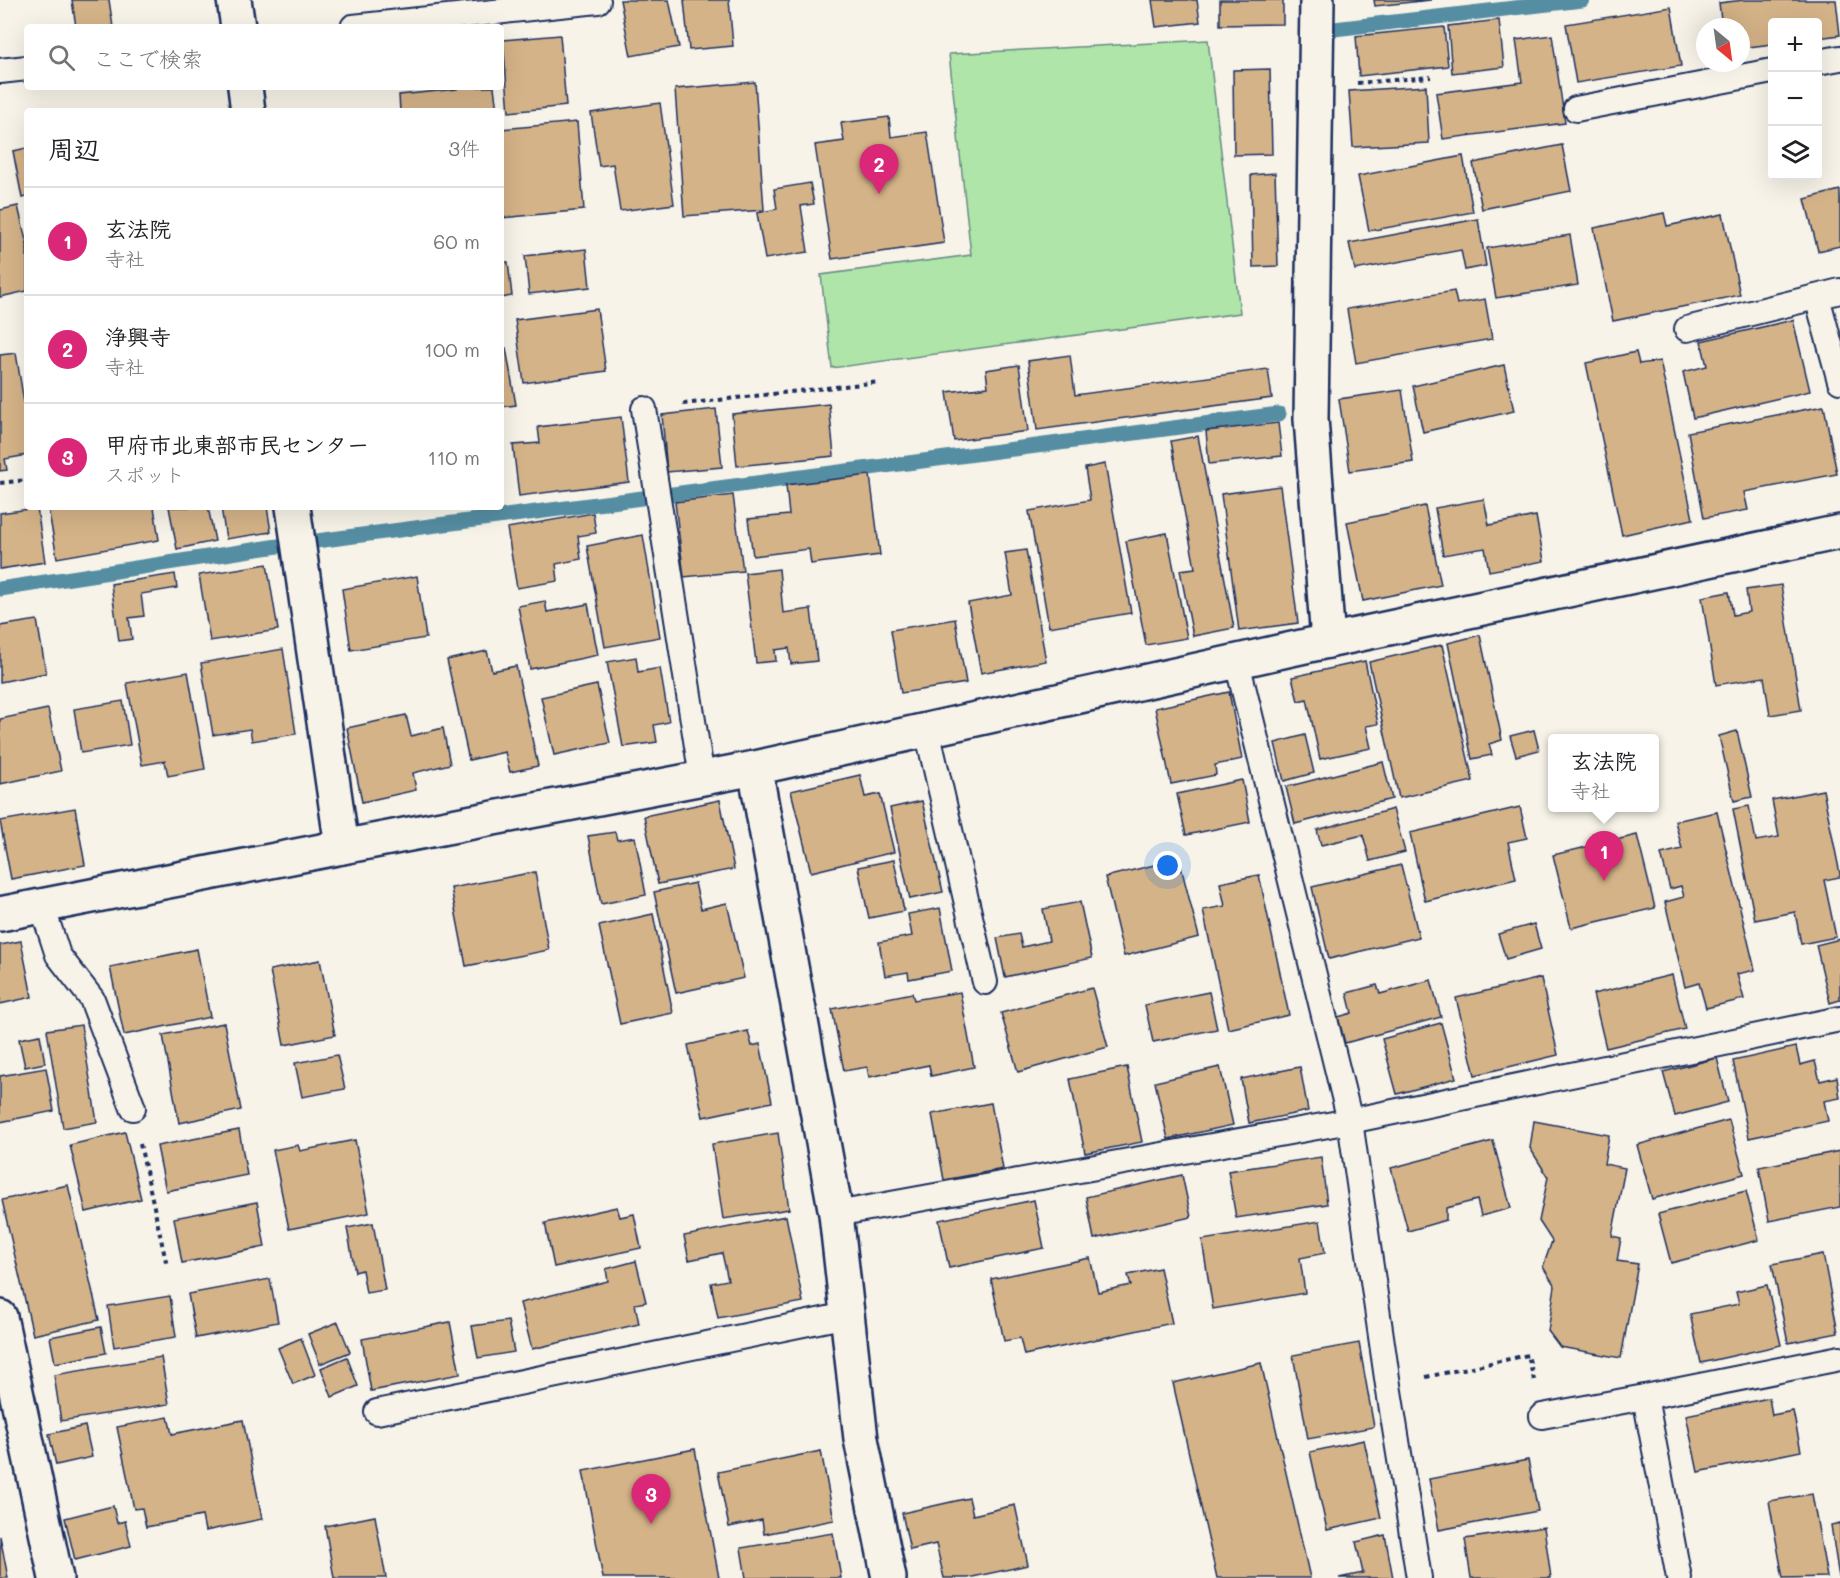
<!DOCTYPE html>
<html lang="ja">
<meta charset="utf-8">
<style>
body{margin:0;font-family:Mali,"Klee One",sans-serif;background:#f2f2f2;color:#202124}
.controls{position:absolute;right:18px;top:18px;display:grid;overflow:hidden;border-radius:6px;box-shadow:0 6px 24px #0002}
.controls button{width:54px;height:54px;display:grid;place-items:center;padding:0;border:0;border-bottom:2px solid #e0e0e0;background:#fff;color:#202124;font:30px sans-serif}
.compass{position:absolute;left:1696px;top:18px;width:54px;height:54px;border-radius:50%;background:#fff;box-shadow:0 6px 24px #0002;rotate:151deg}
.you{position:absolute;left:1168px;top:866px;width:21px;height:21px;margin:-15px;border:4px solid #fff;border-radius:50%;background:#1a73e8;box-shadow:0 0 0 9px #1a73e833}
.badge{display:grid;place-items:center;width:39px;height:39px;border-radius:50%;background:#db2777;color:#fff;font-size:20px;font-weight:700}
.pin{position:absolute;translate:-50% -50px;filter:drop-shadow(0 2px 3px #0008)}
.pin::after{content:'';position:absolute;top:32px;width:21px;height:18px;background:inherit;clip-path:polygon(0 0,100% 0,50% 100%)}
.popup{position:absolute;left:1548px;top:734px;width:111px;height:78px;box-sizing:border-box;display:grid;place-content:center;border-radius:6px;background:#fff;filter:drop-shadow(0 2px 4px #0005);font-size:20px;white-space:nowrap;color:#757577}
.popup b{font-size:22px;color:#202124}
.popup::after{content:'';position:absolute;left:50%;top:100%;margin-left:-12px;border:12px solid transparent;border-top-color:#fff}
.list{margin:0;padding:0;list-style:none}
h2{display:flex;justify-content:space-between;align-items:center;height:78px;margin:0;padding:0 24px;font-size:26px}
h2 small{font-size:20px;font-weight:400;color:#757577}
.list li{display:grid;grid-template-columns:39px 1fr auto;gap:18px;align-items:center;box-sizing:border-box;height:108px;padding:0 24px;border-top:2px solid #e0e0e0}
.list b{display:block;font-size:22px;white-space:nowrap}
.list p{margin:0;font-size:20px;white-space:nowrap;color:#757577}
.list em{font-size:20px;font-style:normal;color:#757577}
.icon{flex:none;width:33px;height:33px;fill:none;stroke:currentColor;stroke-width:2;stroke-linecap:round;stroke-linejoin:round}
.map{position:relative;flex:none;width:1840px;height:1578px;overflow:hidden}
.search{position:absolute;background:#fff;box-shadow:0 6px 24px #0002;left:24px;top:24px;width:480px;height:66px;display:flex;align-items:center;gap:15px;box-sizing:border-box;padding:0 21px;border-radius:6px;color:#757577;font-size:22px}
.panel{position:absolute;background:#fff;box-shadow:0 6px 24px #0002;left:24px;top:108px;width:480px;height:402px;border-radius:6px}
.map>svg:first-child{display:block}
.green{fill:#afe5a8;stroke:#658a83;stroke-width:1.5}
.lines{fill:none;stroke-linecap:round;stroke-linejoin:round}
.stream{stroke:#548da2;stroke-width:15}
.building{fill:#d5b388;stroke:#1b2f5e;stroke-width:1.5}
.lane-casing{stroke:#1b2f5e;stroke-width:28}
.street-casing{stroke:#1b2f5e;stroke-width:38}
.path{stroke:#1b2f5e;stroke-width:4;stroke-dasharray:4.5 4.5;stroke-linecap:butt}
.lane{stroke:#f7f3e8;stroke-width:24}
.street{stroke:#f7f3e8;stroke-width:33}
</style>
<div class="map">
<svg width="1840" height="1578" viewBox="0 0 1840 1578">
<rect width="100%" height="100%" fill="#f7f3e8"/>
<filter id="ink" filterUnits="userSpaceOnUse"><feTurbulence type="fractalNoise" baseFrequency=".0167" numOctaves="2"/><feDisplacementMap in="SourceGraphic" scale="12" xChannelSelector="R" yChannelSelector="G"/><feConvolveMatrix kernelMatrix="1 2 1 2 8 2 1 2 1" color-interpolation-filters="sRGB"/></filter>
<g filter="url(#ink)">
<!-- green -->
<path class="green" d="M1208,40L1240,313L832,368L821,275L971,255L949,54Z"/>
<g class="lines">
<!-- stream -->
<g class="stream">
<path d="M1317,31L1582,0"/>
<path d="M0,589L271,547L1279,414"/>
</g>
</g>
<!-- building -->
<g class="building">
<path d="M72,0H109L113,27H76Z"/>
<path d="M620,0H669L679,47L631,56Z"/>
<path d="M684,0H729L733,46L689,50Z"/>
<path d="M1152,0H1197L1200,22L1156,27Z"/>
<path d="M1220,0H1283V24L1220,25Z"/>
<path d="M1374,0H1431L1375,6Z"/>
<path d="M1744,0H1836L1840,35L1818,38V22H1772V44L1741,48V27H1722L1719,3Z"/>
<path d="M1671,7L1681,66L1576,83L1566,24Z"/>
<path d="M1499,20L1504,67L1452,73L1448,26Z"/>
<path d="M1444,27L1448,66L1359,76L1356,36Z"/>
<path d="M560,35L566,106L509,112L503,40Z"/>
<path d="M1552,35L1565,123L1443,139L1436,93L1522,82L1516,40Z"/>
<path d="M1270,69L1272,154L1234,155L1233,70Z"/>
<path d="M755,82L764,210L684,216L675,89Z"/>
<path d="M1426,86L1429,143L1353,147L1349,91Z"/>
<path d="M457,87H494L497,111H400L399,95L457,89Z"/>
<path d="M660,103L674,204L620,211L613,164L599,166L591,113Z"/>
<path d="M889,117L891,137L927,132L944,243L832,259L815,145L844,141L841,123Z"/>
<path d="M577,122L584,210L501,218V129Z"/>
<path d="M1562,145L1571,191L1482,209L1473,163Z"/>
<path d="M27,148V197L22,198L13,151Z"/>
<path d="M1463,156L1473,212L1369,231L1358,176Z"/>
<path d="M1275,173L1278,266L1253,267L1251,175Z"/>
<path d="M810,183L814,204L801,206L808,252L765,259L757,213L777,209L774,189Z"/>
<path d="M1840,190V246L1818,251L1805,199Z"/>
<path d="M18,206L27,245V291L0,297V210Z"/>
<path d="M1664,213L1667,226L1723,214L1740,295L1613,321L1594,228Z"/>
<path d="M1478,219L1486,266L1465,270L1461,250L1355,270L1349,243Z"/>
<path d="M1570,235L1578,285L1496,298L1487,248Z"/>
<path d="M586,249L590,287L529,294L525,256Z"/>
<path d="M501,262H508L512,296L501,298Z"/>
<path d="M1454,291L1457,304L1485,299L1492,339L1356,363L1347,309Z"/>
<path d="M597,309L606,371L524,383L515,320Z"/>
<path d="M1793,320L1810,391L1693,418L1683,372L1707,366L1701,341Z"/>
<path d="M506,348L516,405L501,407V349Z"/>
<path d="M1636,352L1639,364L1660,361L1693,519L1622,535L1586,363Z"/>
<path d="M16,353L27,421V455L5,459L7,470L0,471V355Z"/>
<path d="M1070,355L1075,395L1268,369L1272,398L1037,430L1028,361Z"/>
<path d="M1019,365L1028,431L954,441L947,392L988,387L986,370Z"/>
<path d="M1504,365L1514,411L1423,432L1413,386Z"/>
<path d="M1402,390L1413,462L1350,471L1339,399Z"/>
<path d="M829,404L834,456L737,466L732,414Z"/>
<path d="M1824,406L1837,474L1744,492L1748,510L1704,518L1688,432Z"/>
<path d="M716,409L722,467L667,472L662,415Z"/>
<path d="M621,417L629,482L519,496L513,445L540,443L538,427Z"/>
<path d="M1278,423L1282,456L1209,464L1206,431Z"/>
<path d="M1198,436L1234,628L1193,636L1180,570L1195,568L1171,441Z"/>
<path d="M1105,464L1131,613L1049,627L1029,511L1090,500L1085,468Z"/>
<path d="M870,475L880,555L811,564L809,549L753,556L748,519L789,515L786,485Z"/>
<path d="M1280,486L1298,623L1239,631L1221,494Z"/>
<path d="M733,495L743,571L684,577L675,502Z"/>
<path d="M1484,499L1489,525L1536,516L1544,561L1489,571L1485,548L1443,555L1435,508Z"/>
<path d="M1425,506L1441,585L1363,601L1347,522Z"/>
<path d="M48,507H154L159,540L57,558Z"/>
<path d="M169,507H208L215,541L177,549Z"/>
<path d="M221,507H267L271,532L226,539Z"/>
<path d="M37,508L45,562L0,569V513Z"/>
<path d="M593,513L596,533L578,536L581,559L556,564L558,581L517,588L507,528Z"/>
<path d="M1167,533L1187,638L1146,645L1126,541Z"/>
<path d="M643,535L660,637L605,647L587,546Z"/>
<path d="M1026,550L1046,661L981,673L968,603L1012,595L1005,553Z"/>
<path d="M267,564L278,630L210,641L199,575Z"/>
<path d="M779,569L783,613L811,609L817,661L791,664L789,648L775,650L776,661L756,663L745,573Z"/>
<path d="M175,574L177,588L141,594L144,616L129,618L132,639L119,641L111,584Z"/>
<path d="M417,576L426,638L351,650L342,589Z"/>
<path d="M1781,585L1801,710L1770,715L1764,677L1716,685L1702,597L1729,592L1733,615L1749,612L1746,590Z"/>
<path d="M545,601L547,612L588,604L598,655L530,669L518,606Z"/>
<path d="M955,619L966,683L901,693L891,630Z"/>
<path d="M37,620L46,673L0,682V626Z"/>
<path d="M1480,635L1502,740L1489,744L1492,755L1472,759L1448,643Z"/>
<path d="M1442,645L1473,781L1399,798L1369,662Z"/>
<path d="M283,649L296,734L252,741L250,729L213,735L201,663Z"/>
<path d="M487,651L492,671L516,666L538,766L510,772L505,752L469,760L447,660Z"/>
<path d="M636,657L638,672L660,668L669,722L654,725L657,742L623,747L607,662Z"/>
<path d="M1365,661L1378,724L1366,726L1371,748L1320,759L1307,699L1298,701L1292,677Z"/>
<path d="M188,672L205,769L168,776L165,761L142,765L127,683Z"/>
<path d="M597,685L610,743L554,755L541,697Z"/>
<path d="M1229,692L1242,759L1215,765L1216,775L1171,784L1155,708Z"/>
<path d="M123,701L130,745L81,753L74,709Z"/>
<path d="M48,709L61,771L0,784V719Z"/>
<path d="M406,715L411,736L443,728L450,764L413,773L416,790L362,802L347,728Z"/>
<path d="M1534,730L1539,750L1516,756L1510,736Z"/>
<path d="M1737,731L1752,797L1734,801L1719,736Z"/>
<path d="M1305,735L1314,773L1284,781L1275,743Z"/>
<path d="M1383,762L1392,799L1295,824L1286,787Z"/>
<path d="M860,775L865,797L880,794L894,852L811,872L791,791Z"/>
<path d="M1242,780L1250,822L1186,835L1177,794Z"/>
<path d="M1823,790L1840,874V877L1824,880L1836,937L1801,944L1795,912L1755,920L1733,809L1749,806L1756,841L1779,837L1772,800Z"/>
<path d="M720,800L734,869L658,884L644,816Z"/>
<path d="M922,801L943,892L910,899L890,808Z"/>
<path d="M1520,807L1527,838L1508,842L1516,879L1425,901L1410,833Z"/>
<path d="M75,808L85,865L11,879L0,821Z"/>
<path d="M1393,809L1405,852L1370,861L1363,835L1321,845L1317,830Z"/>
<path d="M1717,812L1755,970L1737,974L1744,999L1706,1008L1699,983L1685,987L1665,902L1684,897L1681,886L1670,889L1661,854L1682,849L1675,821Z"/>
<path d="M615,832L617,840L635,837L646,895L601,904L588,836Z"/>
<path d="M1637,835L1655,908L1571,928L1553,855Z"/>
<path d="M1179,859L1199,937L1124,956L1105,877Z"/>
<path d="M894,860L904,911L869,918L858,867Z"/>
<path d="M1401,865L1419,937L1329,959L1312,887Z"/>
<path d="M535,872L549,950L466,966L451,888Z"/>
<path d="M1259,875L1289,1015L1228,1029L1203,910L1225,906L1220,883Z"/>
<path d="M695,883L701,909L727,903L744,978L676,993L654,892Z"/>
<path d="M1080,902L1092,958L1005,977L997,938L1019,934L1022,947L1049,941L1043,909Z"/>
<path d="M940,908L952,971L909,979L908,972L885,976L879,942L912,936L908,914Z"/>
<path d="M653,914L673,1013L620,1024L599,926Z"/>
<path d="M1534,924L1541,949L1506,959L1498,934Z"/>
<path d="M1840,939V1000L1830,1003L1816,945Z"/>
<path d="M21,941L32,997L0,1004V945Z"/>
<path d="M197,949L210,1017L124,1035L110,967Z"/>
<path d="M320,960L335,1035L284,1045L270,970Z"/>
<path d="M1672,975L1685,1029L1606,1048L1593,994Z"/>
<path d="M1541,978L1558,1055L1475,1075L1456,998Z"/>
<path d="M1431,980L1441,1017L1345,1043L1338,1017L1352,1013L1347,993L1377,985L1380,994Z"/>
<path d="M1092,988L1108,1047L1018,1072L1001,1013Z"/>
<path d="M960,992L974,1067L931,1076L929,1065L869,1077L867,1067L844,1071L832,1009L912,993L914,1000Z"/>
<path d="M1209,992L1217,1029L1153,1042L1145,1005Z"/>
<path d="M224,1023L241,1110L179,1123L163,1035Z"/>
<path d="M1441,1023L1456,1078L1397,1094L1382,1039Z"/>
<path d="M81,1025L97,1122L63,1128L47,1030Z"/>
<path d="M748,1031L752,1046L760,1044L772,1102L703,1117L688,1045Z"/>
<path d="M40,1035L45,1063L25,1067L19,1039Z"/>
<path d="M1796,1047L1800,1065L1815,1061L1820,1081L1837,1077L1840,1098L1824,1101L1828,1121L1749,1138L1733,1061Z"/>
<path d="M337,1055L345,1089L302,1097L295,1063Z"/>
<path d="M1717,1058L1728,1102L1675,1116L1663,1072Z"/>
<path d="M1127,1067L1142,1142L1085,1153L1070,1079Z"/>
<path d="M1220,1067L1233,1125L1168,1139L1155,1082Z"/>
<path d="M1300,1067L1308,1111L1249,1123L1241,1079Z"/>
<path d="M46,1068L54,1111L0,1122V1076Z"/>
<path d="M991,1103L1003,1169L944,1180L932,1114Z"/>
<path d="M1729,1120L1744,1174L1652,1199L1637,1145Z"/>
<path d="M1534,1121L1609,1135L1604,1164L1625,1168L1612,1236L1621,1238L1617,1261L1638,1264L1621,1358L1560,1347L1548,1331L1555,1286L1543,1267L1552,1241L1539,1221L1548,1177L1530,1148Z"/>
<path d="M239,1130L247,1175L166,1191L157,1146Z"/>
<path d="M125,1132L141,1199L86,1212L70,1145Z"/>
<path d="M778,1133L789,1209L723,1219L712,1144Z"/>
<path d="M355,1140L369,1213L289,1229L273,1150L298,1145L300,1151Z"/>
<path d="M1493,1141L1511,1208L1481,1216L1477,1200L1446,1208V1220L1408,1231L1391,1168Z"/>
<path d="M1840,1151V1207L1769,1221L1759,1167Z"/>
<path d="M1321,1157L1327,1204L1236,1218L1228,1171Z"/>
<path d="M1182,1175L1191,1217L1094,1239L1086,1197Z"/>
<path d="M68,1185L99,1320L33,1335L2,1200Z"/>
<path d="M1746,1191L1759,1240L1671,1263L1658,1214Z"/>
<path d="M1034,1200L1044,1248L949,1268L939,1220Z"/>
<path d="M257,1202L265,1247L182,1263L174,1218Z"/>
<path d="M617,1207L620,1217L634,1214L641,1248L554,1267L545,1223Z"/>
<path d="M786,1216L803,1302L718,1318L711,1283L728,1280L722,1253L689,1260L684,1236Z"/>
<path d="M1320,1221L1325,1253L1300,1258L1305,1293L1213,1309L1202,1240Z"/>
<path d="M373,1223L385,1290L366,1293L362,1270L355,1272L347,1228Z"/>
<path d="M1823,1254L1838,1333L1788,1343L1772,1264Z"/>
<path d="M1090,1258L1098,1292L1131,1285L1128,1275L1160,1268L1172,1323L1024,1355L1020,1338L1004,1341L991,1279Z"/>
<path d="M636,1261L646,1302L635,1304L639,1324L532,1349L520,1303L608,1281L606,1269Z"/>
<path d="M270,1279L278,1322L196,1338L188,1294Z"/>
<path d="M1767,1285L1781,1345L1701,1363L1690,1314L1739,1304L1736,1292Z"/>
<path d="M170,1296L176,1337L114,1347L108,1306Z"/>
<path d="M508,1321L514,1352L478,1358L472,1326Z"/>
<path d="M338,1322L350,1352L320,1364L308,1334Z"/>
<path d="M450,1322L460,1374L371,1391L362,1339Z"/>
<path d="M101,1327L106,1353L55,1363L50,1337Z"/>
<path d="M301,1338L315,1375L293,1384L278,1348Z"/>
<path d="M1359,1343L1374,1427L1308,1439L1293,1355Z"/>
<path d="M161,1357L169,1404L61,1421L54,1375Z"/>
<path d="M347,1357L358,1386L332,1397L321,1368Z"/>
<path d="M1261,1363L1310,1578H1217L1173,1383Z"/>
<path d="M1769,1398L1772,1415L1793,1411L1801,1451L1698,1472L1686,1415Z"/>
<path d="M168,1417L172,1434L243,1420L262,1519L205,1531L202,1516L146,1527L142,1508L134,1509L117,1427Z"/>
<path d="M85,1426L92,1457L56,1465L49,1434Z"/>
<path d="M1364,1440L1381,1518L1327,1530L1310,1452Z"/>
<path d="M695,1449L719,1578H603L583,1471Z"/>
<path d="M821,1451L834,1520L764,1534L762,1520L729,1527L718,1472Z"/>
<path d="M1528,1460L1538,1511L1439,1530L1429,1479Z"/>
<path d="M1812,1494L1827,1577L1783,1578L1769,1501Z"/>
<path d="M969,1498L973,1515L1015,1505L1028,1565L968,1578H944L936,1544L910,1550L902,1513Z"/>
<path d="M113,1506L117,1523L125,1521L131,1546L75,1560L65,1518Z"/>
<path d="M375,1516L386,1578H334L325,1526Z"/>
<path d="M1840,1523V1578H1839L1831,1525Z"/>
<path d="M1544,1527L1551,1578H1471L1465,1539Z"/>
<path d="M833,1533L841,1578H746L741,1548Z"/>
<path d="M1385,1535L1393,1578H1339L1363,1573L1356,1542Z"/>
<path d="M0,1536L8,1578H0Z"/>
</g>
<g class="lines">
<defs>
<g id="lane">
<path d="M353,27L598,1"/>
<path d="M1818,62L1840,58"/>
<path d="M0,71L27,68"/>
<path d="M1576,109L1772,71"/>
<path d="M1817,297L1840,381"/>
<path d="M1687,329L1840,291"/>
<path d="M644,409L702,778"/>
<path d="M1237,662L1350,1121L1388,1385L1419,1578"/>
<path d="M927,730L985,982"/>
<path d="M42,906L58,955L92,999L133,1108"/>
<path d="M836,1214L1350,1121L1840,1019"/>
<path d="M377,1412L847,1315"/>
<path d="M1542,1416L1645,1397"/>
<path d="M1679,1578L1645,1397L1840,1358"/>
</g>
<g id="street">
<path d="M234,0L238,27"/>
<path d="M1317,0L1311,419L1328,641"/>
<path d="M245,87L248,111"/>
<path d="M293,507L342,847"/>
<path d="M755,768L836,1214L861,1439L889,1578"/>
<path d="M0,914L342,847L755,768L1328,641L1840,532"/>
<path d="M0,1317L56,1578"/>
</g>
</defs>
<!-- lane casing -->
<use href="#lane" class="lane-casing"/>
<!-- street casing -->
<use href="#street" class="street-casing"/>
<!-- path -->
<g class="path">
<path d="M1357,83L1431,77"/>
<path d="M683,404L879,382"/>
<path d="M0,483L27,480"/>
<path d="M140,1144L167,1266"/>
<path d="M1426,1377L1528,1355L1534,1380"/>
</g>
<!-- lane -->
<use href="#lane" class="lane"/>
<!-- street -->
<use href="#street" class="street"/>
</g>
</g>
</svg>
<div class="controls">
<button>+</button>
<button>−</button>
<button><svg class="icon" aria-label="layers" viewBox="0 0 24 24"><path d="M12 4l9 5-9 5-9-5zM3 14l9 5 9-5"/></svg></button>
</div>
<svg class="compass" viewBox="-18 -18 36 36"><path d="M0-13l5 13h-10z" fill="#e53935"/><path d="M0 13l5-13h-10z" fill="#757577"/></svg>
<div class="you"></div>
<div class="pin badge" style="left:1604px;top:881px">1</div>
<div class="popup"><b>玄法院</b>寺社</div>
<div class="pin badge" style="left:879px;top:194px">2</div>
<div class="pin badge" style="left:651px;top:1524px">3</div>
<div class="search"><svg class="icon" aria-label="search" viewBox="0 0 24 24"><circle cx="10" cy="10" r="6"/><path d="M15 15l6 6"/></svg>ここで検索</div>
<section class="panel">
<h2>周辺<small>3件</small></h2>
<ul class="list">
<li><span class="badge">1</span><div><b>玄法院</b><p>寺社</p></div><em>60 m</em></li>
<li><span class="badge">2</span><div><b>浄興寺</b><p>寺社</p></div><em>100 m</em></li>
<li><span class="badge">3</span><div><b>甲府市北東部市民センター</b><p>スポット</p></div><em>110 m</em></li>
</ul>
</section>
</div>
